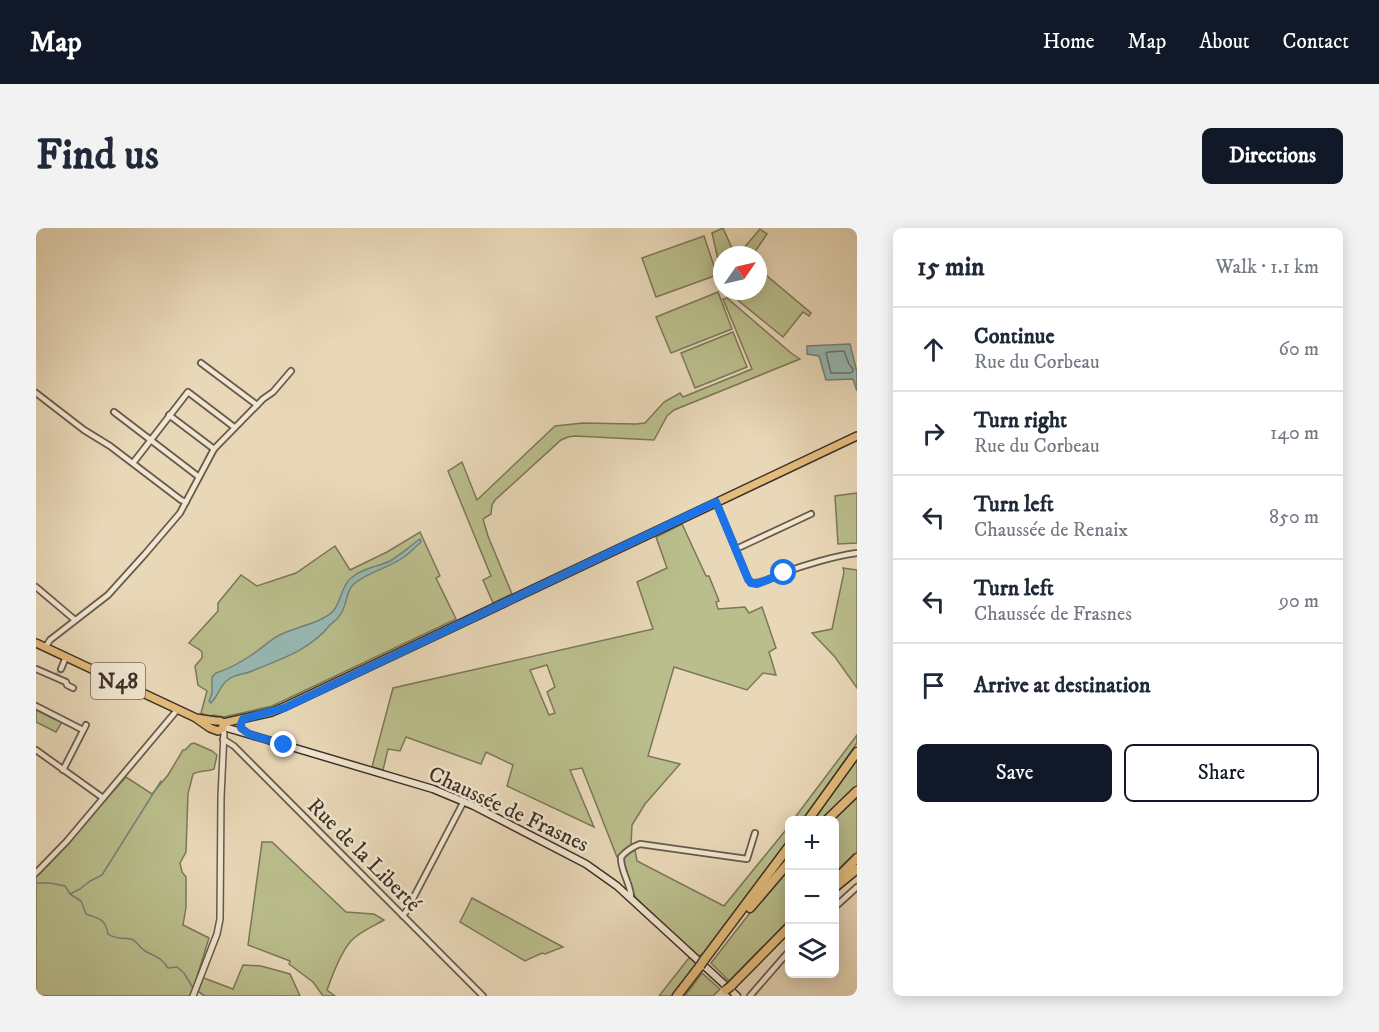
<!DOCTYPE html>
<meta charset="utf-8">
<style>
body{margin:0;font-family:"IM FELL DW Pica",serif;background:#f2f2f3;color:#1f2937}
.controls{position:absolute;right:18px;bottom:18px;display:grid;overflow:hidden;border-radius:9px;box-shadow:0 3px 15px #0003}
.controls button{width:54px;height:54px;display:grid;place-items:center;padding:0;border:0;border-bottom:2px solid #e0e1e3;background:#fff;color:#1f2937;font:30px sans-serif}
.compass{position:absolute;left:677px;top:18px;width:54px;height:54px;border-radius:50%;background:#fff;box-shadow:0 3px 15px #0003;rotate:56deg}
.stop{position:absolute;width:18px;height:18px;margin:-14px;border:4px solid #1a73e8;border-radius:50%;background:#fff}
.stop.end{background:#1a73e8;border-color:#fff;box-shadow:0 2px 6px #0008}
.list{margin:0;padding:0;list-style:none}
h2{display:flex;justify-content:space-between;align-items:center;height:78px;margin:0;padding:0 24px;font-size:26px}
h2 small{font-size:20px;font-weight:400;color:#747a83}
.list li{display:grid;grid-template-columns:39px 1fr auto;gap:18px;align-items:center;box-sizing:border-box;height:84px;padding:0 24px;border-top:2px solid #e0e1e3}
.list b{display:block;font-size:22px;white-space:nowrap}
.list p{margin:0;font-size:20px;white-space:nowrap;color:#747a83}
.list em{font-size:20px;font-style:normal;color:#747a83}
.actions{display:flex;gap:12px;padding:18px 24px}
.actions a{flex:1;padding:14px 0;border:2px solid #111827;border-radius:9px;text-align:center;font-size:21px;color:#111827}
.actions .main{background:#111827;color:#fff}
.icon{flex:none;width:33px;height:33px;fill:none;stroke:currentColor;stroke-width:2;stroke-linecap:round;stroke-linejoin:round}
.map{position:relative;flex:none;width:821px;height:768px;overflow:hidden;border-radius:9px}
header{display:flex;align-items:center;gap:36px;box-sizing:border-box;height:84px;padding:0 30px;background:#111827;color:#fff}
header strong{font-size:28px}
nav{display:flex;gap:33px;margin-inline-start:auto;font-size:21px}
.intro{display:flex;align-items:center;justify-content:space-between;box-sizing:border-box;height:144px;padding:0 36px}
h1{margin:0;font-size:42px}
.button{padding:15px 27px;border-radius:9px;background:#111827;color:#fff;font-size:21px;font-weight:700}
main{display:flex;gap:36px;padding:0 36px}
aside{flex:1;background:#fff;border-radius:9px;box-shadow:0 3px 15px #0003}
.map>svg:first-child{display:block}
.green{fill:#babe8c;stroke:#7b775a;stroke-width:1.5;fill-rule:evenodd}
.water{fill:#97b9b3;stroke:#73827b;stroke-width:1.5}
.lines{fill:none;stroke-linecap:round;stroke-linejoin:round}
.shore{stroke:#6a746d;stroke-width:1.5}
.stream{stroke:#73827b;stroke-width:1.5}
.minor-tunnel{stroke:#c6b69b;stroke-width:4.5;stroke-dasharray:4.5 2;stroke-linecap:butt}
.minor-casing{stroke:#675a4b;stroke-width:8}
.tertiary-casing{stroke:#675a4b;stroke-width:8}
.secondary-casing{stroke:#3c3027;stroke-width:9}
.primary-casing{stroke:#3c3027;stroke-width:10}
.motorway-casing{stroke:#3c3027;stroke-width:11}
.minor{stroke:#f1e6d1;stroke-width:4.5}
.tertiary{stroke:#f1e6d1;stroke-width:5}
.secondary{stroke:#f1e6d1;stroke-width:6}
.primary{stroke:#e4bc7c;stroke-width:7}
.motorway{stroke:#e4bc7c;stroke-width:8}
.motorway-bridge-casing{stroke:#3c3027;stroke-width:11;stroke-linecap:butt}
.motorway-bridge{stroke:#e4bc7c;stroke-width:8}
.route{stroke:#1a73e8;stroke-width:8}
.labels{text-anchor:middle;stroke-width:5;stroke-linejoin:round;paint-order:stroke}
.shield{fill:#f1e6d1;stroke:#72675a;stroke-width:1.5}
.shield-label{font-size:21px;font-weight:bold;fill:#3c3027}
.street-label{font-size:22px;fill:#3c3027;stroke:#f1e6d1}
</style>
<header>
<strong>Map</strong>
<nav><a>Home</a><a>Map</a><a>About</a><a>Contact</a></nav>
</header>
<div class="intro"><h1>Find us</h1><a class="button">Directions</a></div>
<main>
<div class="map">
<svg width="821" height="768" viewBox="0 0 821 768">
<rect width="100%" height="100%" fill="#e9d8b8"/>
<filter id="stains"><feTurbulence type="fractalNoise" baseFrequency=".00333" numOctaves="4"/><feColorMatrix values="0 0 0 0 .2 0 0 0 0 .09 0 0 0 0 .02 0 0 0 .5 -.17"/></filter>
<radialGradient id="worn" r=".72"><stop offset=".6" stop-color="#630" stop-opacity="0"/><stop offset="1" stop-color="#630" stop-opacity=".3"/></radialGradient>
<!-- green -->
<g class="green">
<path d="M687,0L699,27H686V41L684,40L676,5Z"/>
<path d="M724,1L731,6L718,25L715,27H702Z"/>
<path d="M668,8L681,47L620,69L606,30Z"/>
<path d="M725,43L775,85L773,88L767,84L747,109L698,69L694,63H722V45Z"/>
<path d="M682,64L696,101L635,125L620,89Z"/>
<path d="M691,70L755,125L764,131L638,182L631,188L618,212L539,208L532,209L525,212L459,272L456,277L455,286L447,291L452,308L476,366L457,375L447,352L455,348L412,243L426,234L441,272L519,198L547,195L600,196L609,195L628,174L644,165L647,169L716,141L687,71Z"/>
<path d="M697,104L711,139L659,160L645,125Z"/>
<path d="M821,265V315L802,316L799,268Z"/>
<path d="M646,296L670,348H673L683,373L680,374L682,381L709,379L713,385L726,379L740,420L733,424L740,447L727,445L711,462L638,439L612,528L644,536L609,576L596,597L595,617L581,629L546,540L534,542L558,599L471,558L477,537L450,524L445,536L370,509L364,523L352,521L347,542L336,539L357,460L617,401L601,354L631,340L620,309ZM511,437L519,459L511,464L519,485L513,487L494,442Z"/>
<path d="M384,304L404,348L400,350L420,391L236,478L188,489L177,487L173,489L165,485L171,463L162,457L159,438L166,430V424C161,419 158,419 153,415L182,383V375L205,347L221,358L260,345L299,318L314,342L351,324Z"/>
<path d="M807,340L821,342V460L799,429L776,405L796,401L808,344Z"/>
<path d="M0,482L20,492L23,491L36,498L26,494L20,504L0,494Z"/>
<path d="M821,507V515L767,592H757Z"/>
<path d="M158,515L176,523L181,527L178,541C171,544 164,542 157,546L152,566L150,624L144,635L146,644L150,649V679L147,697L173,710L155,768H0V647L10,638L90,549L116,566L132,547L147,522H149L155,516Z"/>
<path d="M821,529V558L785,592H775Z"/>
<path d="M821,567V625L799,648L798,592H795Z"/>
<path d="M753,598V611L668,724L662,729L599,669L587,632L592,626L599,622L601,633L688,678Z"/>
<path d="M226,614H236L310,684L338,686L348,692C338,698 323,704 315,713C305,724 296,748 291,762L299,768H287L277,754L253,736L254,733L212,717Z"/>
<path d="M753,637V692L693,753L675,735L734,659Z"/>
<path d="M436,670L527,719L509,726L506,725L489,733L424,694Z"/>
<path d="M656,726L663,732L635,768H623Z"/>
<path d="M207,737L225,738L254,746L264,768H169L159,761L165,749L197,761Z"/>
<path d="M666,745L684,761L677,768H649Z"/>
</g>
<!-- water -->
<g class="water">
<path d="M814,116L821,144V163L817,151L790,152L783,128L771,126V118Z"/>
<path d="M384,311L385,314C379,319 374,325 368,329C353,340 334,343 319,355C309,363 312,377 304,387C302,391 297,394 294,397C274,422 245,431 216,443C208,447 201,445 193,451C184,457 182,468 175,475L173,473L176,465V449L180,445C192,441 207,433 217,426C228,419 235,410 248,405C261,399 288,394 298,382C305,373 306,357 315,350C326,340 341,339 354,333C364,327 374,318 384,311Z"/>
</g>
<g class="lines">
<!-- shore -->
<path class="shore" d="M808,123L813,136L817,141V143L814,145H795L790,125L792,124Z"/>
<!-- stream -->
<g class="stream">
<path d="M0,655H14L29,658L34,666L45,673L50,686C63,691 69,690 72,706C80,712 86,709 95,711C102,713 103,720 109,723C120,729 125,729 132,740L141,739L148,745L157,760"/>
<path d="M34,666L44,661L54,653L66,647L125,553"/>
<path d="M162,763L168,768"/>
</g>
<!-- minor-tunnel -->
<path class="minor-tunnel" d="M21,447L25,441"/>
<defs>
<g id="minor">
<path d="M165,135L221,177"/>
<path d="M0,165L48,202L74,218L145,272L150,274"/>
<path d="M78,184L163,249"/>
<path d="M133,187L178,221"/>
<path d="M97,235L152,164L198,199"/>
<path d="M680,274L712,351L715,355C727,356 737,349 747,345C768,337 799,328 821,325"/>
<path d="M700,321L775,286"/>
<path d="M0,359L39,392"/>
<path d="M9,420L14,412L72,367L109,326L144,285L178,221L227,171L237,164L255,143"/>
<path d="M0,441L30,454L31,457L37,460"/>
<path d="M25,441L30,429"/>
<path d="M0,478L47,502"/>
<path d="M187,511L198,518L447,768"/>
<path d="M0,522L67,570"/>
<path d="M27,542L50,497"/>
<path d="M0,645L31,613L142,481"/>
<path d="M595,670C595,655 584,643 585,629C591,622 596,619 604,616L711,631L719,605"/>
<path d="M798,680L821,659"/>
<path d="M367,688L371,682L428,573"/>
<path d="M714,768L754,722"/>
</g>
<path id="tertiary" d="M157,768L181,706L184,691L185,569L188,505L186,502"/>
<path id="secondary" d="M188,499L397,561L438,578L550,636L581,658L701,768"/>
<g id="primary">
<path d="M0,415L160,490L180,493H184L187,495"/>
<path d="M161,491L174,500L182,503L187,500V495"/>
<path d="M187,495L236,484L248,479L821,208"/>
</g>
<g id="motorway">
<path d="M772,592L821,524"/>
<path d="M791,592L821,563"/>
<path d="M798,653L821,630"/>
<path d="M798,660L821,641"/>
<path d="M714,680L754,633"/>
<path d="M668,732L754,617"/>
<path d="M695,758L754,698"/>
<path d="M641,768L664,738"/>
</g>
</defs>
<!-- minor casing -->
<use href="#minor" class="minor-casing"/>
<!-- tertiary casing -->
<use href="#tertiary" class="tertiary-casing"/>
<!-- secondary casing -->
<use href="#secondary" class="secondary-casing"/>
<!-- primary casing -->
<use href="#primary" class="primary-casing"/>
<!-- motorway casing -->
<use href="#motorway" class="motorway-casing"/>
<!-- minor -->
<use href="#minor" class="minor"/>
<!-- tertiary -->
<use href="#tertiary" class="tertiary"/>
<!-- secondary -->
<use href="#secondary" class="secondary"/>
<!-- primary -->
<use href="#primary" class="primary"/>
<!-- motorway -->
<use href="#motorway" class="motorway"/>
<defs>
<g id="motorway-bridge">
<path d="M664,738L668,732"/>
<path d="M690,762L695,758"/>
</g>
</defs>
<!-- motorway-bridge casing -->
<use href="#motorway-bridge" class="motorway-bridge-casing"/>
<!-- motorway-bridge -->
<use href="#motorway-bridge" class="motorway-bridge"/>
</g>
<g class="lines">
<!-- route -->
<path class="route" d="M248,517L213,506L205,500V496L207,491L248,480L680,274L712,351L715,355L721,356L748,345"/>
</g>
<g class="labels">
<!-- shield labels -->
<rect class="shield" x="55" y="435" width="54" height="36" rx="4.5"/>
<g class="shield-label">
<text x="82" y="460">N48</text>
</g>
<!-- street labels -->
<g class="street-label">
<text transform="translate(473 580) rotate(25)" y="8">Chaussée de Frasnes</text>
<text transform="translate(329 626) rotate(45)" y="8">Rue de la Liberté</text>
</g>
</g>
<rect width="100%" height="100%" filter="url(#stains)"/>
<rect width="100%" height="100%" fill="url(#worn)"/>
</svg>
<div class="controls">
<button>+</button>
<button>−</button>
<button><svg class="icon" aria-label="layers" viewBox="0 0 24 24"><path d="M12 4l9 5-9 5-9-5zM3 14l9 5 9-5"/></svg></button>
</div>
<svg class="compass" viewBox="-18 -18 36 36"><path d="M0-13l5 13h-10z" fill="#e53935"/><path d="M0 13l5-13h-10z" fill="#747a83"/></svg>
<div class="stop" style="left:748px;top:345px"></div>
<div class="stop end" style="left:248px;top:517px"></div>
</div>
<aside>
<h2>15 min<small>Walk · 1.1 km</small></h2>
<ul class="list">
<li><svg class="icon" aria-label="ahead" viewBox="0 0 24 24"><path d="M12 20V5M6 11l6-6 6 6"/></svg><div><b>Continue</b><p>Rue du Corbeau</p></div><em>60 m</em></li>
<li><svg class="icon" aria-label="right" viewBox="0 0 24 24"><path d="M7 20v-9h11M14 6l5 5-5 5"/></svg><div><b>Turn right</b><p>Rue du Corbeau</p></div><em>140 m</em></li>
<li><svg class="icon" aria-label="left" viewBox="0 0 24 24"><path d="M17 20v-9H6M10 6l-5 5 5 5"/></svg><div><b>Turn left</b><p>Chaussée de Renaix</p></div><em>850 m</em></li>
<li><svg class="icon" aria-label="left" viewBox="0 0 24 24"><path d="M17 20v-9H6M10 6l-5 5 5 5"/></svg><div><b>Turn left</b><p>Chaussée de Frasnes</p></div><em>90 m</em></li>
<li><svg class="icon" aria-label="arrive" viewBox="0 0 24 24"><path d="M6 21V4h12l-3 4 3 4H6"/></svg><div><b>Arrive at destination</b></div></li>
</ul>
<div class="actions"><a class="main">Save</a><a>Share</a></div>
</aside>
</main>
